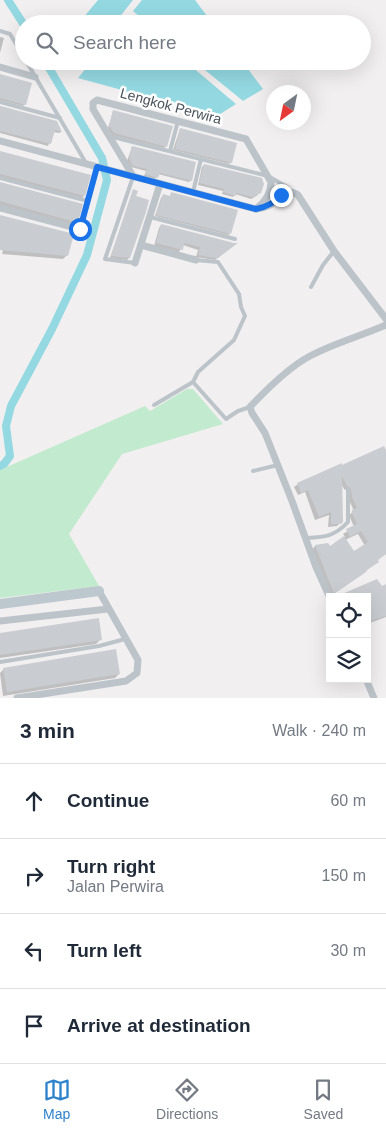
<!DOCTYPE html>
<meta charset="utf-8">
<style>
body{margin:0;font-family:Arial,sans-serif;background:#f2f2f3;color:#1f2937}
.controls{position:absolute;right:15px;bottom:15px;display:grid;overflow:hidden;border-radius:0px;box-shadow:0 5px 20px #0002}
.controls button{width:45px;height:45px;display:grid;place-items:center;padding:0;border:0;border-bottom:1px solid #e0e1e3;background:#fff;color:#1f2937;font:25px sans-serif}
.compass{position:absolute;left:266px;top:85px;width:45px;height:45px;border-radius:50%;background:#fff;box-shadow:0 5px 20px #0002;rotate:213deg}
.stop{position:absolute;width:15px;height:15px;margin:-11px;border:4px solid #1a73e8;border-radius:50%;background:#fff}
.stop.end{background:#1a73e8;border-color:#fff;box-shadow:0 1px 5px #0008}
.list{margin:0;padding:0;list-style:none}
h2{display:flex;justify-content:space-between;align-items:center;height:65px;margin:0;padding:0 20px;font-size:21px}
h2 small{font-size:16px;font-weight:400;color:#747a83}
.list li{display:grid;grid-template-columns:32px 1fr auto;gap:15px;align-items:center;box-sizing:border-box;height:75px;padding:0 20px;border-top:1px solid #e0e1e3}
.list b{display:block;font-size:19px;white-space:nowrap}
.list p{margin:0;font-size:16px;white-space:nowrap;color:#747a83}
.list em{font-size:16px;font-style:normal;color:#747a83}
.icon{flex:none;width:28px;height:28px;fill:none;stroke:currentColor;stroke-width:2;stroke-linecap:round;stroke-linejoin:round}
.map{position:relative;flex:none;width:386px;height:698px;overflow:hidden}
.search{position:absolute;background:#fff;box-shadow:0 5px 20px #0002;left:15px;right:15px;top:15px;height:55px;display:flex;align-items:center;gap:12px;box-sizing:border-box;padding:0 18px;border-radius:28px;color:#747a83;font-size:19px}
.sheet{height:365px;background:#fff}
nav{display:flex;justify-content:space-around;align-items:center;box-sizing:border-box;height:70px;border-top:1px solid #e0e1e3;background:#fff;font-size:14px;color:#747a83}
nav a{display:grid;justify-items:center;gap:2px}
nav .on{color:#2e82cc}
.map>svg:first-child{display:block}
.green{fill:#c2eace}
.water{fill:#94d9e2}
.shadow{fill:#0003;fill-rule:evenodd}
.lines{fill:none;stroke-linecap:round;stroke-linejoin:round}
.canal{stroke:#94d9e2;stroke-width:8}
.building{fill:#c9ccd1}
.lane{stroke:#bcc4ca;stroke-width:4}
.street{stroke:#bcc4ca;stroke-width:7}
.secondary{stroke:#bcc7ce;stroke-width:10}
.route{stroke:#1a73e8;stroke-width:6}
.labels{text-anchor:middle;stroke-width:5;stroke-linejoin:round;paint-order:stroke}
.street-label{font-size:14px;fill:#49535a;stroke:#fff}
</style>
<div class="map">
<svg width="386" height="698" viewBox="0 0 386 698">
<rect width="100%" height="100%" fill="#f1efef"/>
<!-- green -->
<path class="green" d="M187,389H193L223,424L122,454L69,534L99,586L0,598V470L145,406L150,411Z"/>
<!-- water -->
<g class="water">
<path d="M98,0H133L114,24H78Z"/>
<path d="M142,0H195L213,24H148L133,11Z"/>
<path d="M92,61H185L236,104L217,116L78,78Z"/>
<path d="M194,61H242L263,89L243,101Z"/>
</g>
<!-- shadow -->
<g class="shadow">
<path d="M0,37L4,38L0,53Z"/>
<path d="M0,76L25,104L23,106L0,100Z"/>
<path d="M0,106L56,122L61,132L59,133L53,132L48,146L0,133Z"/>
<path d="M113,112L166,146L164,148L112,135L108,128Z"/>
<path d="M180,129L231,162L229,164L173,150Z"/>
<path d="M132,147L191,180L189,182L158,174L155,179L144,176L146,171L131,167L127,161Z"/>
<path d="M0,152L84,196L81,199L0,179Z"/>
<path d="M204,165L258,195L251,199L235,194L233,197L222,194L223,191L198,185L202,167Z"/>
<path d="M0,183L77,222L73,226L0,205Z"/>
<path d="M133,191L129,258L127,260L110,258Z"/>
<path d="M172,193L230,234L228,235L155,216L161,198L163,196L169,197Z"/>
<path d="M0,216L67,255L63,259L2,254L3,250H0Z"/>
<path d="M161,225L234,245L215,260L196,257L198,250L183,245L179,252L154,246L159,228Z"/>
<path d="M386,453V554L376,560L363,574L330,596L312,550L315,546L327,544L329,548L345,537L343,534L354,527L349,515L354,511L349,500V492L344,489L341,483L342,521L337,526L328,527L329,515L315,520L305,492L298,495L294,487L298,484L341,467ZM358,534L365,546L354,553L345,540Z"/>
<path d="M386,586V617L367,624V597Z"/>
<path d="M0,634L101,639L96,644L0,658Z"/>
<path d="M4,669L119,674L115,678L3,696L0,673Z"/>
</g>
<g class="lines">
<!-- canal -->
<g class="canal">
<path d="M8,0L24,25"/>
<path d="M0,466L4,464L10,456L6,426L11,406L52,329L87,255L107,180L102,158L45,61"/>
</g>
</g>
<!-- building -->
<g class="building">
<path d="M0,74L32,83L26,105L0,98Z"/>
<path d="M0,106L57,121L62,132L55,130L51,144L0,131Z"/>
<path d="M113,110L173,126L167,147L114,133L109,126Z"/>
<path d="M180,128L237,143L232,163L175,149Z"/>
<path d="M132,146L196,162L192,181L160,173L158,178L145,174L147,169L133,166L129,158Z"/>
<path d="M0,151L91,175L85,196L0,174Z"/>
<path d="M204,164L262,178L264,184L261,193L253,197L236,193V196L223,192L224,189L199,183Z"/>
<path d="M0,182L83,204L78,223L0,201Z"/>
<path d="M133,189L138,191L136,196L149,200L146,212L130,258L111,256Z"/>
<path d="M171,192L238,210L231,234L156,215L163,194L170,196Z"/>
<path d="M0,215L74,234L68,256L0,250Z"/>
<path d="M161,224L234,243H238L218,258L209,257L198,255L200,247L184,243L183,250L156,243Z"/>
<path d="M384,446L386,450V554L378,560L379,562L367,570V571L334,594L315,545L328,543L330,546L344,536L354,551L368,542L361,531L350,537L346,529L357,524L352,513V510L357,508L352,497L351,489L347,486L342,476L343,522L341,524H331V512L319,517L308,490L301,493L297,483L342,463V465Z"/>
<path d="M377,579L382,586L386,584V616L367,622V597H335Z"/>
<path d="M99,618L102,640L0,655V633Z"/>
<path d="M116,649L120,674L7,692L3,668Z"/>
</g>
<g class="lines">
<!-- lane -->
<g class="lane">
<path d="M0,31L10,34L24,57"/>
<path d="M26,61L86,163"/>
<path d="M0,102L60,118"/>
<path d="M109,136L268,176L287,187L290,191"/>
<path d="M170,151L178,121"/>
<path d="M133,177L105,259L135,263"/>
<path d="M0,178L88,201"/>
<path d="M193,192L201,159"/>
<path d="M150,217L235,239"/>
<path d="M80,229L97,167"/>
<path d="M311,287L323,265L334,251"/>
<path d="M193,382L198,372L234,340L245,316L241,307L239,294L218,262L196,260"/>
<path d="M154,405L193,382L226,419L238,411L250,407"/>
<path d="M253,471L278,465"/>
<path d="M305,538C324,537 334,537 348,522V490"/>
<path d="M0,662L99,646L125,639"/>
</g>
<!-- street -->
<g class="street">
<path d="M0,67L35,77"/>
<path d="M0,141L256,209C262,208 267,207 272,204C281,197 286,187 298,195L334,251L386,319"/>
<path d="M133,176L93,109V103L97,100L246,139L271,182C271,194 265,202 256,209"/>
<path d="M0,208L80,229"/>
<path d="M141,245L196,260"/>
<path d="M135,263L160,184"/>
<path d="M330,598L316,567L292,501L265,433L252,413L250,407C266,390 289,367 310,356C334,343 361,336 386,325"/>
<path d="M0,621L108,609"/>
<path d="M366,679L374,698"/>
<path d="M17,698L126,681L137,673L138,660L99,591"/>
</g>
<!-- secondary -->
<path class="secondary" d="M0,604L99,591"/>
</g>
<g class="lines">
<!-- route -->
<path class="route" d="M80,229L97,167L256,209C267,207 273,203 281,195"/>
</g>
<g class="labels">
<!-- street labels -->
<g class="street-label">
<text transform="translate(171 106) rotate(15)" y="5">Lengkok Perwira</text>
</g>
</g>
</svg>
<div class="controls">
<button><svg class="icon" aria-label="locate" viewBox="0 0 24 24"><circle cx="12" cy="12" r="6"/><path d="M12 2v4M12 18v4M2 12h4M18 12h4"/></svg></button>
<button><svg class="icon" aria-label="layers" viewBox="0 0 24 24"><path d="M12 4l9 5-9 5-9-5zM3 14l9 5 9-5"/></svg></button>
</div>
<svg class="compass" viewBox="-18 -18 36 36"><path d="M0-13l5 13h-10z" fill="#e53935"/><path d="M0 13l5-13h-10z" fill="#747a83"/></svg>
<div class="stop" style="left:80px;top:229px"></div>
<div class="stop end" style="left:281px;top:195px"></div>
<div class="search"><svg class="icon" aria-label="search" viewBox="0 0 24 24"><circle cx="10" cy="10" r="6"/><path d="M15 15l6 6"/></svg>Search here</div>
</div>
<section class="sheet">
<h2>3 min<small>Walk · 240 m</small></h2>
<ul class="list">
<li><svg class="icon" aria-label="ahead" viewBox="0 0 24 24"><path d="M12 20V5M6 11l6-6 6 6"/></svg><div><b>Continue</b></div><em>60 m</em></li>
<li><svg class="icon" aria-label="right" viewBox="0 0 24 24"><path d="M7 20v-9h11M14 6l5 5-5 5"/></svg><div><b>Turn right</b><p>Jalan Perwira</p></div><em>150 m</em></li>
<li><svg class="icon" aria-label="left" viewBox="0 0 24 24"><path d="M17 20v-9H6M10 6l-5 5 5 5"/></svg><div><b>Turn left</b></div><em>30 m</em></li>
<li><svg class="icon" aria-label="arrive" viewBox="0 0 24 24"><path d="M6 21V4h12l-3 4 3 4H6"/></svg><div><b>Arrive at destination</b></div></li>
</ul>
</section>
<nav>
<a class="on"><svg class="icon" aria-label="map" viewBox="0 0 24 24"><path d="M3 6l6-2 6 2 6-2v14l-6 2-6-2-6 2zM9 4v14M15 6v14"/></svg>Map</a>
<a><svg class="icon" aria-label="directions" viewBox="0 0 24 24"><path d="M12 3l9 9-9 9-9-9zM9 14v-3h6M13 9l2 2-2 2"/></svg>Directions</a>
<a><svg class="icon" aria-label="saved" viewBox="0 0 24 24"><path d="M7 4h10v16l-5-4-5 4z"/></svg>Saved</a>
</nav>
